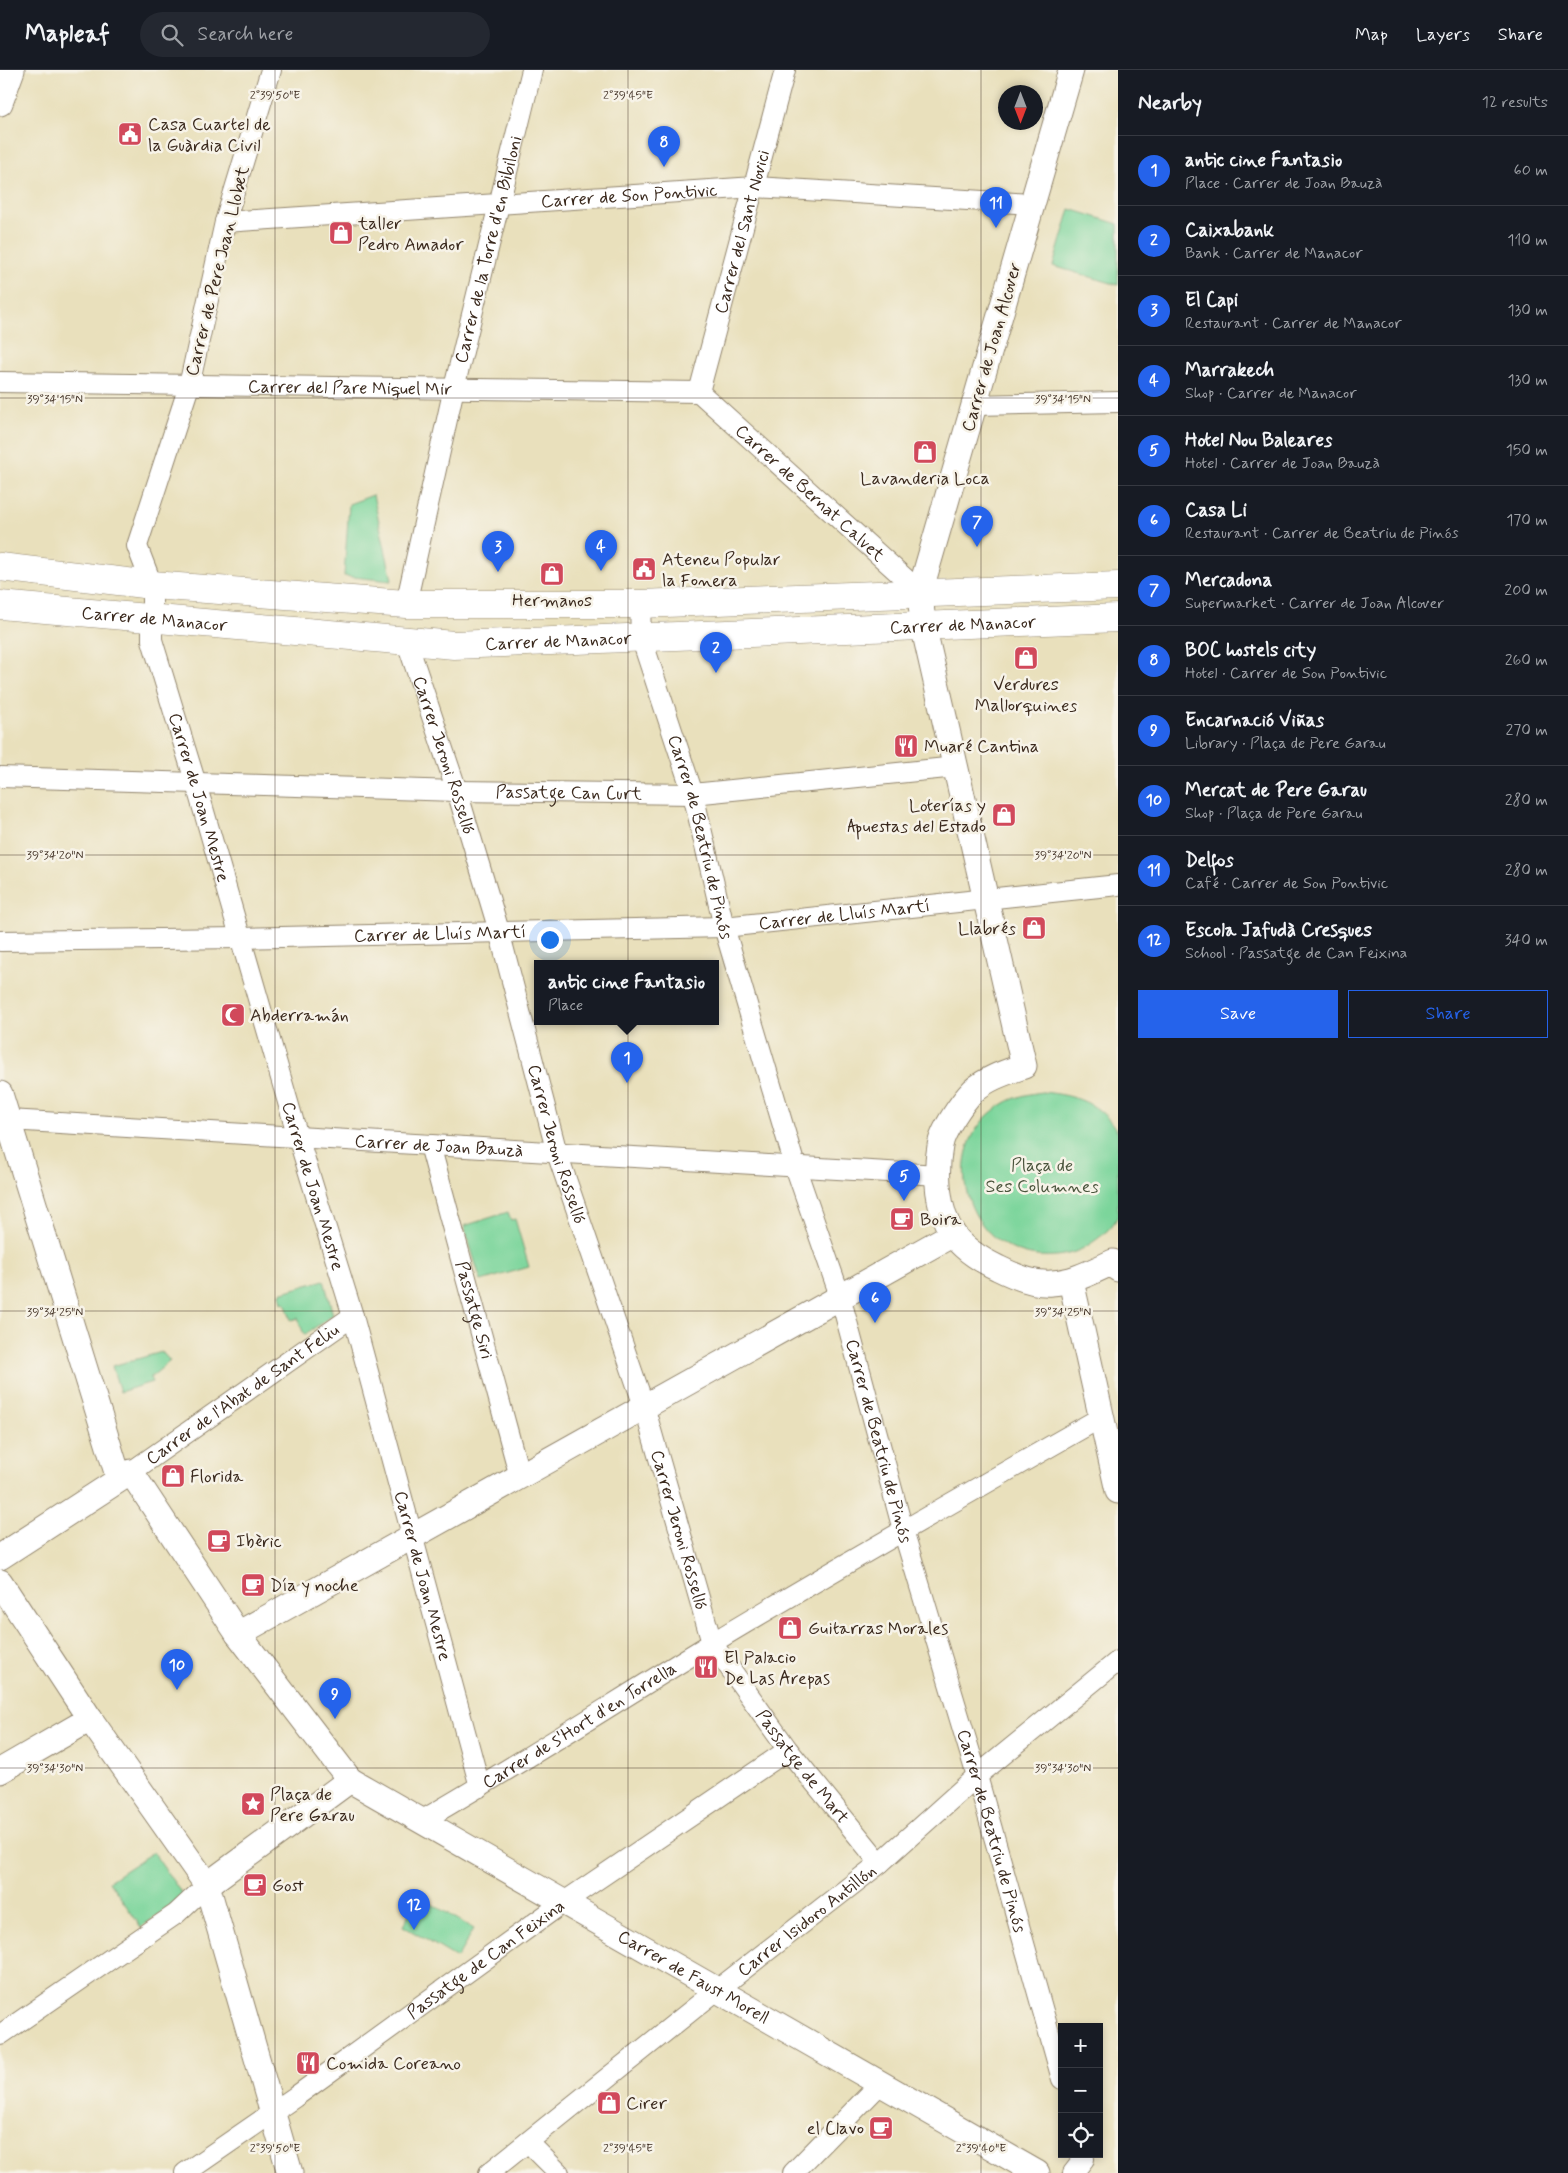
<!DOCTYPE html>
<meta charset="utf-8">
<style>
body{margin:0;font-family:Mynerve,sans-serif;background:#242831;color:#f1f3f6}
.controls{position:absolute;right:15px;bottom:15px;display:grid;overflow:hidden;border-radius:0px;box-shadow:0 2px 8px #0003}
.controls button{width:45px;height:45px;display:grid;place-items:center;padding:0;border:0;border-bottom:1px solid #363941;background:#171b24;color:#f1f3f6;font:25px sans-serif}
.compass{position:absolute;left:998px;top:15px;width:45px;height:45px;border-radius:50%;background:#171b24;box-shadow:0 2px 8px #0003;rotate:180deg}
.you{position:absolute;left:549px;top:869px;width:18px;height:18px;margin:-12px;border:4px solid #fff;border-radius:50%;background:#1a73e8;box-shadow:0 0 0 8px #1a73e833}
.badge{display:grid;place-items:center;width:32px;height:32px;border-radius:50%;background:#2563eb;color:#fff;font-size:16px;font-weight:700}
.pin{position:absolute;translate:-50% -41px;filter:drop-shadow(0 1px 2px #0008)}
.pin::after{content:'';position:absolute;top:26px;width:18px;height:15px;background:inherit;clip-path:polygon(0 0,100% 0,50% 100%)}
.popup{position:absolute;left:534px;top:890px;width:185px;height:65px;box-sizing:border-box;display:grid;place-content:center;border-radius:0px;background:#171b24;filter:drop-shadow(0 1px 4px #0005);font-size:16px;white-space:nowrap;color:#9ea1a6}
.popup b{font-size:19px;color:#f1f3f6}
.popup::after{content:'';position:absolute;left:50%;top:100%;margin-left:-10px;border:10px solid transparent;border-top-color:#171b24}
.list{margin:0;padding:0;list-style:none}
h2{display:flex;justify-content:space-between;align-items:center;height:65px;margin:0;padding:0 20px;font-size:21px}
h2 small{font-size:16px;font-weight:400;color:#9ea1a6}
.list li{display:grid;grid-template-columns:32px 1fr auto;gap:15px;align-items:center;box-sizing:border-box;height:70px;padding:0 20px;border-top:1px solid #363941}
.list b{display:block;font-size:19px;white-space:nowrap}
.list p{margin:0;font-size:16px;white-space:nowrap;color:#9ea1a6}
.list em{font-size:16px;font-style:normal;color:#9ea1a6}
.actions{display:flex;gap:10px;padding:15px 20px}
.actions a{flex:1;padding:11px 0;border:1px solid #2563eb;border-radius:0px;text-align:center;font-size:18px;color:#2563eb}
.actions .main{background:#2563eb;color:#fff}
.icon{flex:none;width:28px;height:28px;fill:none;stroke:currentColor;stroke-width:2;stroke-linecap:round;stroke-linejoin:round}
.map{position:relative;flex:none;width:1118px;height:2103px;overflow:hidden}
header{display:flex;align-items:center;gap:30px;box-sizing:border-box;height:70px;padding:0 25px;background:#171b24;border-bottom:1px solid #363941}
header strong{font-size:24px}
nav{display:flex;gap:28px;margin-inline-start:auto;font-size:18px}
.search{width:350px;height:45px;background:#242831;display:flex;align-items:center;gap:12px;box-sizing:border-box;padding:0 18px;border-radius:28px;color:#9ea1a6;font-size:19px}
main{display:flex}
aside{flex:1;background:#171b24}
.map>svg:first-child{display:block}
.green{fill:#7bd59b;stroke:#5b805c}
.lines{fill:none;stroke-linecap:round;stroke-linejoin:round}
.minor-casing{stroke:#92856d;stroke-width:22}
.tertiary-casing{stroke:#92856d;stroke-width:27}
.secondary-casing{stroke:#92856d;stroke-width:29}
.minor{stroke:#fff;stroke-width:20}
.tertiary{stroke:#fff;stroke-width:25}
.secondary{stroke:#fff;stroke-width:28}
.ticks{fill:none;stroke:#3b2a1e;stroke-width:1;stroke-opacity:0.45}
.labels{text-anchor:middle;stroke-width:5;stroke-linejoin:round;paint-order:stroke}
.poi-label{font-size:18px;fill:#3b2a1e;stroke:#f7f3e8;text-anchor:start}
.street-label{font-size:18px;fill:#3b2a1e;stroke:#f7f3e8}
.park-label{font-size:18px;fill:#4b553d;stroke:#f7f3e8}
.ticks-label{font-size:12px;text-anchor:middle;fill:#3b2a1e;stroke:#f7f3e8;stroke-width:5;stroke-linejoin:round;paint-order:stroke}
</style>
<header>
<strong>Mapleaf</strong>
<div class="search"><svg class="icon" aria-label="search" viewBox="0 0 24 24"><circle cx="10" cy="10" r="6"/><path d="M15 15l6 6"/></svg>Search here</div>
<nav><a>Map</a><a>Layers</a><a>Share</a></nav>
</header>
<main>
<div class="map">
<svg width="1118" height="2103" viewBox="0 0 1118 2103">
<rect width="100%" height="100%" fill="#f7f3e8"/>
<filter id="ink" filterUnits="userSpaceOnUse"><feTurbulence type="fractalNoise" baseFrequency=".02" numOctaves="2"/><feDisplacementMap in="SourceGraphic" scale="10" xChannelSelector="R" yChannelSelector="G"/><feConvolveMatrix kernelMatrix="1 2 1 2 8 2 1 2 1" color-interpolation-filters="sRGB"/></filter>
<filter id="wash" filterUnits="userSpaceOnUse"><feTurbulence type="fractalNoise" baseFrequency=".0096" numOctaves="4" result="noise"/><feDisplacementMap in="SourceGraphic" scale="20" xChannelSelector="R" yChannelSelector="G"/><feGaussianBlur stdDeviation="1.12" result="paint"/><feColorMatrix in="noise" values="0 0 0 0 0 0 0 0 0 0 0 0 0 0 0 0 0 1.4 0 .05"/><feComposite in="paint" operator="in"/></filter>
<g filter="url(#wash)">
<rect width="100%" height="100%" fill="#e9e0bc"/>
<!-- green -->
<g class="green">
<path d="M1070,139L1118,154V215L1053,196Z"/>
<path d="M373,425L392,510L391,511L344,506L349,434Z"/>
<path d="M1042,1022C1074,1025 1101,1032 1118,1063V1146C1111,1161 1095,1171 1082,1179C1068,1186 1052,1187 1037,1186C959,1176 937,1070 1005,1033C1017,1026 1029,1024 1042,1022Z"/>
<path d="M508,1142L511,1150L515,1149L529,1197L481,1211L464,1156Z"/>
<path d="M324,1210L333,1245L304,1265L298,1248L291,1250L285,1232L282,1233L280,1223Z"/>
<path d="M162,1282L170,1291L150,1308L152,1312L120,1322L112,1296Z"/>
<path d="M153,1782L184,1827L141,1857L109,1811Z"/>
<path d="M418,1826L474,1859L457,1888L403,1856Z"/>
</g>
</g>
<g filter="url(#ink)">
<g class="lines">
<defs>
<g id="minor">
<path id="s1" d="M271,0L225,152L189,316L137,476L152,515V570L196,714L298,1067L353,1246L480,1717"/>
<path id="s2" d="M225,152L755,117L1032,134"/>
<path id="s3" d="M0,312C233,317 466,318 699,322"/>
<path id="s4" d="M699,322L785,0"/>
<path id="s5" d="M699,322L920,522"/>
<path d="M974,335L1118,332"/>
<path id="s6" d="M406,534L454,318L532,0"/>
<path id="s7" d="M640,534L641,567L693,724L724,857L795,1096L840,1226L903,1460L977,1706L1062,2009"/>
<path id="s8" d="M407,572L457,721L499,861L557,1083L644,1336L712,1573L788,1680L880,1793"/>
<path id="s9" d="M0,707L457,721L693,724L956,697"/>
<path id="s10" d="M0,871L240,868L724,857L1118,815"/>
<path id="s11" d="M0,1052L9,1050L939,1105"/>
<path id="s12" d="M430,1075L520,1407"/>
<path id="s13" d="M131,1402L353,1246"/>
<path id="s14" d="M421,1751C520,1694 615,1632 712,1573C840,1496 970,1422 1100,1348"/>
<path d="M0,1965L176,1844L207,1815"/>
<path d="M528,2072L559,2103"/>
<path id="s15" d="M185,2103L295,2027L564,1832L788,1680"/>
<path id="s16" d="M489,2103L717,1920L880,1793L977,1706L1118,1591"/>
<path d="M793,2103L881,2013"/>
<path d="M1073,2103L1084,2089L1083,2084"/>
</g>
<g id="tertiary">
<path d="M1071,0L920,522L923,555L1024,996C1007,1002 987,1008 973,1021C963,1031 942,1061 940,1076C935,1103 937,1141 953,1164C964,1180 981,1190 998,1198C1014,1206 1035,1215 1052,1213C1074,1212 1093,1201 1113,1192L1118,1199"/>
<path d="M0,33L12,0"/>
<path d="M0,1024L119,1409"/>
<path d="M1071,1211L1118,1421"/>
<path d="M0,1487L131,1402L238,1564L350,1710L207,1815L90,1649L0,1512"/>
<path d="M238,1564L953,1164"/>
<path d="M0,1701L90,1649"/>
<path id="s17" d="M350,1710L1037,2103"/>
<path d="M207,1815L290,2103"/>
</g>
<g id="secondary">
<path d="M0,497L152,515L406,534H640L1118,516"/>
<path id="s18" d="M0,535L454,575L1118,548"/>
</g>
</defs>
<!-- minor casing -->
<use href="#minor" class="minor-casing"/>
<!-- tertiary casing -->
<use href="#tertiary" class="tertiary-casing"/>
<!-- secondary casing -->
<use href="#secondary" class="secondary-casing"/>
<!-- minor -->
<use href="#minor" class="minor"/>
<!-- tertiary -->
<use href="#tertiary" class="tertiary"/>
<!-- secondary -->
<use href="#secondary" class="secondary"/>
</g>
</g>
<!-- ticks -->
<path class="ticks" d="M275,0V2103M628,0V2103M981,0V2103M0,328H1118M0,785H1118M0,1241H1118M0,1698H1118"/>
<!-- icons -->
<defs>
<symbol id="civic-square" viewBox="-11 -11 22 22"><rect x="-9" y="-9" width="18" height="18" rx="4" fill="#d1495b" stroke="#f7f3e8"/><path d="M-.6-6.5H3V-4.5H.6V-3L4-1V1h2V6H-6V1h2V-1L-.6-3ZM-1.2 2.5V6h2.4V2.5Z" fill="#fff"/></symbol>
<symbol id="shop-square" viewBox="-11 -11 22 22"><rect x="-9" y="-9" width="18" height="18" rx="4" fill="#d1495b" stroke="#f7f3e8"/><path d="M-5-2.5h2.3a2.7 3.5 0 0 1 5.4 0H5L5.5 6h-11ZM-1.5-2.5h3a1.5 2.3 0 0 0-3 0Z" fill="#fff"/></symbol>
<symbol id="restaurant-square" viewBox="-11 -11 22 22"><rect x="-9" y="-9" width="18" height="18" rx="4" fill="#d1495b" stroke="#f7f3e8"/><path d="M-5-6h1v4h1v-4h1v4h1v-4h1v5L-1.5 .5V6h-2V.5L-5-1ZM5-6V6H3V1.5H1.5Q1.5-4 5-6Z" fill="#fff"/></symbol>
<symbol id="mosque-square" viewBox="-11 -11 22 22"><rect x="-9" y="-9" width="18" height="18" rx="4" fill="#d1495b" stroke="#f7f3e8"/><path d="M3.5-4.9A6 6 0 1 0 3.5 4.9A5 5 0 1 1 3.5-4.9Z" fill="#fff"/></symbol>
<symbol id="cafe-square" viewBox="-11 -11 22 22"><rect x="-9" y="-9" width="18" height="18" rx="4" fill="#d1495b" stroke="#f7f3e8"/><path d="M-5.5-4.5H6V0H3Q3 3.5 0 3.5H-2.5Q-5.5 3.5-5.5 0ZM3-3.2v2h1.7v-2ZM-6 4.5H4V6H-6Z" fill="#fff"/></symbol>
<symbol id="sight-square" viewBox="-11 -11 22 22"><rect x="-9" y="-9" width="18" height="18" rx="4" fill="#d1495b" stroke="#f7f3e8"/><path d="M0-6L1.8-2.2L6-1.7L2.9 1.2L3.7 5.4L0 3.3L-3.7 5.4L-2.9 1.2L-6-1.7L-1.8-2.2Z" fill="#fff"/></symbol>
</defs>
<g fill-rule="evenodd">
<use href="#civic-square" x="116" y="50" width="28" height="28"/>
<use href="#shop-square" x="327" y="149" width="28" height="28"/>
<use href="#shop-square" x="911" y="368" width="28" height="28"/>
<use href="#civic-square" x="630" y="485" width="28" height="28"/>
<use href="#shop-square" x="538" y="490" width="28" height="28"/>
<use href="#shop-square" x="1012" y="574" width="28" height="28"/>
<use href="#restaurant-square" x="892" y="662" width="28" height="28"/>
<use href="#shop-square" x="990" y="731" width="28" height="28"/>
<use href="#shop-square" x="1020" y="844" width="28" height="28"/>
<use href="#mosque-square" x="219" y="931" width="28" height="28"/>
<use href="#cafe-square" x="888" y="1135" width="28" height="28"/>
<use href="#shop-square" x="159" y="1392" width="28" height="28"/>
<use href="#cafe-square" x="205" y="1457" width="28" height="28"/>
<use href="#cafe-square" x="239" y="1501" width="28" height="28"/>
<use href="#shop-square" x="776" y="1544" width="28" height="28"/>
<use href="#restaurant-square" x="692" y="1583" width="28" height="28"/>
<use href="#sight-square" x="239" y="1720" width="28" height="28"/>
<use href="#cafe-square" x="241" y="1801" width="28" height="28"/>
<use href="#restaurant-square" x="294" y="1979" width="28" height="28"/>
<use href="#shop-square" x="595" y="2019" width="28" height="28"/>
<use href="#cafe-square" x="867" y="2044" width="28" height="28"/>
</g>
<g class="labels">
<!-- poi labels -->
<g class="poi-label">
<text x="148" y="60">Casa Cuartel de<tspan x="148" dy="21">la Guàrdia Civil</tspan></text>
<text x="358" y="159">taller<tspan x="358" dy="21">Pedro Amador</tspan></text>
<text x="925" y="414" text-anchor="middle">Lavanderia Loca</text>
<text x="662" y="495">Ateneu Popular<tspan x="662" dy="21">la Fonera</tspan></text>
<text x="552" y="536" text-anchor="middle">Hermanos</text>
<text x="1026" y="620" text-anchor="middle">Verdures<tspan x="1026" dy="21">Mallorquines</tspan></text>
<text x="924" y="682">Muaré Cantina</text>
<text x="986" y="741" text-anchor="end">Loterías y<tspan x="986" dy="21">Apuestas del Estado</tspan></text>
<text x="1016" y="864" text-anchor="end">Llabrés</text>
<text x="250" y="951">Abderramán</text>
<text x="920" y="1155">Boira</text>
<text x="190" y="1412">Florida</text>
<text x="236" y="1477">Ibèric</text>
<text x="270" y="1521">Día y noche</text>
<text x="808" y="1564">Guitarras Morales</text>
<text x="724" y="1593">El Palacio<tspan x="724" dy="21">De Las Arepas</tspan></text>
<text x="270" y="1730">Plaça de<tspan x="270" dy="21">Pere Garau</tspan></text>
<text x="272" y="1821">Gost</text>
<text x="326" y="1999">Comida Coreano</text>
<text x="626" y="2039">Cirer</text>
<text x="864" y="2064" text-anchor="end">el Clavo</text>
</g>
<!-- street labels -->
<g class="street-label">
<text dy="6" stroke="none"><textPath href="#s2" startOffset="405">Carrer de Son Pontivic</textPath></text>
<text dy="6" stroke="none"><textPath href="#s4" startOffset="166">Carrer del Sant Novici</textPath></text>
<text dy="6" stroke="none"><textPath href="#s6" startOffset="364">Carrer de la Torre d'en Bibiloni</textPath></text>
<text transform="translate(217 201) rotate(-76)" y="6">Carrer de Pere Joan Llobet</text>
<text transform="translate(991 277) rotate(-74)" y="6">Carrer de Joan Alcover</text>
<text dy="6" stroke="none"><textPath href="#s3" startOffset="350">Carrer del Pare Miquel Mir</textPath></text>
<text dy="6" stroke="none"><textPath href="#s5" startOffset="150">Carrer de Bernat Calvet</textPath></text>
<text dy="6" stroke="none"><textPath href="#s18" startOffset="155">Carrer de Manacor</textPath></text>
<text dy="6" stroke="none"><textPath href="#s18" startOffset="965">Carrer de Manacor</textPath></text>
<text dy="6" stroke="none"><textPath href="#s18" startOffset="560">Carrer de Manacor</textPath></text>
<text dy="6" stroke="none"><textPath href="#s8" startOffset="119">Carrer Jeroni Rosselló</textPath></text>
<text dy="6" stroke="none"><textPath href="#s9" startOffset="569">Passatge Can Curt</textPath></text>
<text dy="6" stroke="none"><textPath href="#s1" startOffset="756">Carrer de Joan Mestre</textPath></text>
<text dy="6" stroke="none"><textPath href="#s7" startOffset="242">Carrer de Beatriu de Pinós</textPath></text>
<text dy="6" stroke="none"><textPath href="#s10" startOffset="845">Carrer de Lluís Martí</textPath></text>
<text dy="6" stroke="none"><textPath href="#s10" startOffset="440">Carrer de Lluís Martí</textPath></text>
<text dy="6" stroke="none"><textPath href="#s8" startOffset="524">Carrer Jeroni Rosselló</textPath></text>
<text dy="6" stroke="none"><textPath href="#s11" startOffset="440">Carrer de Joan Bauzà</textPath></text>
<text dy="6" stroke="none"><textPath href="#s1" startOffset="1161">Carrer de Joan Mestre</textPath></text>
<text dy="6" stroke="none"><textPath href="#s12" startOffset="171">Passatge Siri</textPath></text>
<text dy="6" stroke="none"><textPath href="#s13" startOffset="136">Carrer de l'Abat de Sant Feliu</textPath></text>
<text dy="6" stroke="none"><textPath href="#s7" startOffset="872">Carrer de Beatriu de Pinós</textPath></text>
<text dy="6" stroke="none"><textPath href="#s8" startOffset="929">Carrer Jeroni Rosselló</textPath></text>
<text dy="6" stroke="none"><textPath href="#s1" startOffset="1566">Carrer de Joan Mestre</textPath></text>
<text dy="6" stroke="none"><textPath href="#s14" startOffset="185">Carrer de s'Hort d'en Torrella</textPath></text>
<text dy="6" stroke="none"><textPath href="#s8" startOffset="1200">Passatge de Mart</textPath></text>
<text dy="6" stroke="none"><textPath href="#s7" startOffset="1278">Carrer de Beatriu de Pinós</textPath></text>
<text dy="6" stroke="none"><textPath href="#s16" startOffset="406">Carrer Isidoro Antillón</textPath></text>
<text dy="6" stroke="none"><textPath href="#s15" startOffset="369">Passatge de Can Feixina</textPath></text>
<text dy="6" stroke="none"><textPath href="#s17" startOffset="396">Carrer de Faust Morell</textPath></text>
</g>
<!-- park labels -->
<g class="park-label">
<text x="1042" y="1101">Plaça de<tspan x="1042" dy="21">Ses Columnes</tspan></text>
</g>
</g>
<g class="ticks-label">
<text x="275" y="29">2°39'50"E</text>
<text x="628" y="29">2°39'45"E</text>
<text x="1063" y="333">39°34'15"N</text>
<text x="55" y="333">39°34'15"N</text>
<text x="1063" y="789">39°34'20"N</text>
<text x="55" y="789">39°34'20"N</text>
<text x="1063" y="1246">39°34'25"N</text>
<text x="55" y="1246">39°34'25"N</text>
<text x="1063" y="1702">39°34'30"N</text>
<text x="55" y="1702">39°34'30"N</text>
<text x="275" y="2082">2°39'50"E</text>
<text x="628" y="2082">2°39'45"E</text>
<text x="981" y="2082">2°39'40"E</text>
</g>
</svg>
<div class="controls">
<button>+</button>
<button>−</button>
<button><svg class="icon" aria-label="locate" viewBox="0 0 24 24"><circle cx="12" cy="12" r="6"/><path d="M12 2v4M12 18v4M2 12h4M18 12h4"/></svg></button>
</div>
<svg class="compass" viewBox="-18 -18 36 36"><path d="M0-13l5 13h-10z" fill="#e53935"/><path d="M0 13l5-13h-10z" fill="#9ea1a6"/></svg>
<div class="you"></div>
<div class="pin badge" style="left:627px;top:1013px">1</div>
<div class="popup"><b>antic cine Fantasio</b>Place</div>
<div class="pin badge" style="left:716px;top:603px">2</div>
<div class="pin badge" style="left:498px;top:502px">3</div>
<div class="pin badge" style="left:601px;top:501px">4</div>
<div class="pin badge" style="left:904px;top:1131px">5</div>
<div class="pin badge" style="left:875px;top:1253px">6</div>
<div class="pin badge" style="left:977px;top:477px">7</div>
<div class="pin badge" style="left:664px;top:97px">8</div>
<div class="pin badge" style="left:335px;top:1649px">9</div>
<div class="pin badge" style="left:177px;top:1620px">10</div>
<div class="pin badge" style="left:996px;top:158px">11</div>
<div class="pin badge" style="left:414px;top:1860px">12</div>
</div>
<aside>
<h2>Nearby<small>12 results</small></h2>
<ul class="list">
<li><span class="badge">1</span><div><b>antic cine Fantasio</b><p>Place · Carrer de Joan Bauzà</p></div><em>60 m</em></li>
<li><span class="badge">2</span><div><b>Caixabank</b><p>Bank · Carrer de Manacor</p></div><em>110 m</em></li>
<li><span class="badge">3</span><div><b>El Capi</b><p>Restaurant · Carrer de Manacor</p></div><em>130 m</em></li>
<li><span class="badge">4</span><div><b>Marrakech</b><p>Shop · Carrer de Manacor</p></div><em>130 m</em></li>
<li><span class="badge">5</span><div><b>Hotel Nou Baleares</b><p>Hotel · Carrer de Joan Bauzà</p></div><em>150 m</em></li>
<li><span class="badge">6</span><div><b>Casa Li</b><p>Restaurant · Carrer de Beatriu de Pinós</p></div><em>170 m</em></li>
<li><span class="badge">7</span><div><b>Mercadona</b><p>Supermarket · Carrer de Joan Alcover</p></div><em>200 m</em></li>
<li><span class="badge">8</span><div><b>BOC hostels city</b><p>Hotel · Carrer de Son Pontivic</p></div><em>260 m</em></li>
<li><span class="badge">9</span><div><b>Encarnació Viñas</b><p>Library · Plaça de Pere Garau</p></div><em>270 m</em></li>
<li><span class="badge">10</span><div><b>Mercat de Pere Garau</b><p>Shop · Plaça de Pere Garau</p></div><em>280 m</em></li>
<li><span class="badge">11</span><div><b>Delfos</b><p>Café · Carrer de Son Pontivic</p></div><em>280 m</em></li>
<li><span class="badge">12</span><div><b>Escola Jafudà Cresques</b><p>School · Passatge de Can Feixina</p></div><em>340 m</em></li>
</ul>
<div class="actions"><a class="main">Save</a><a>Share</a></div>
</aside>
</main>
